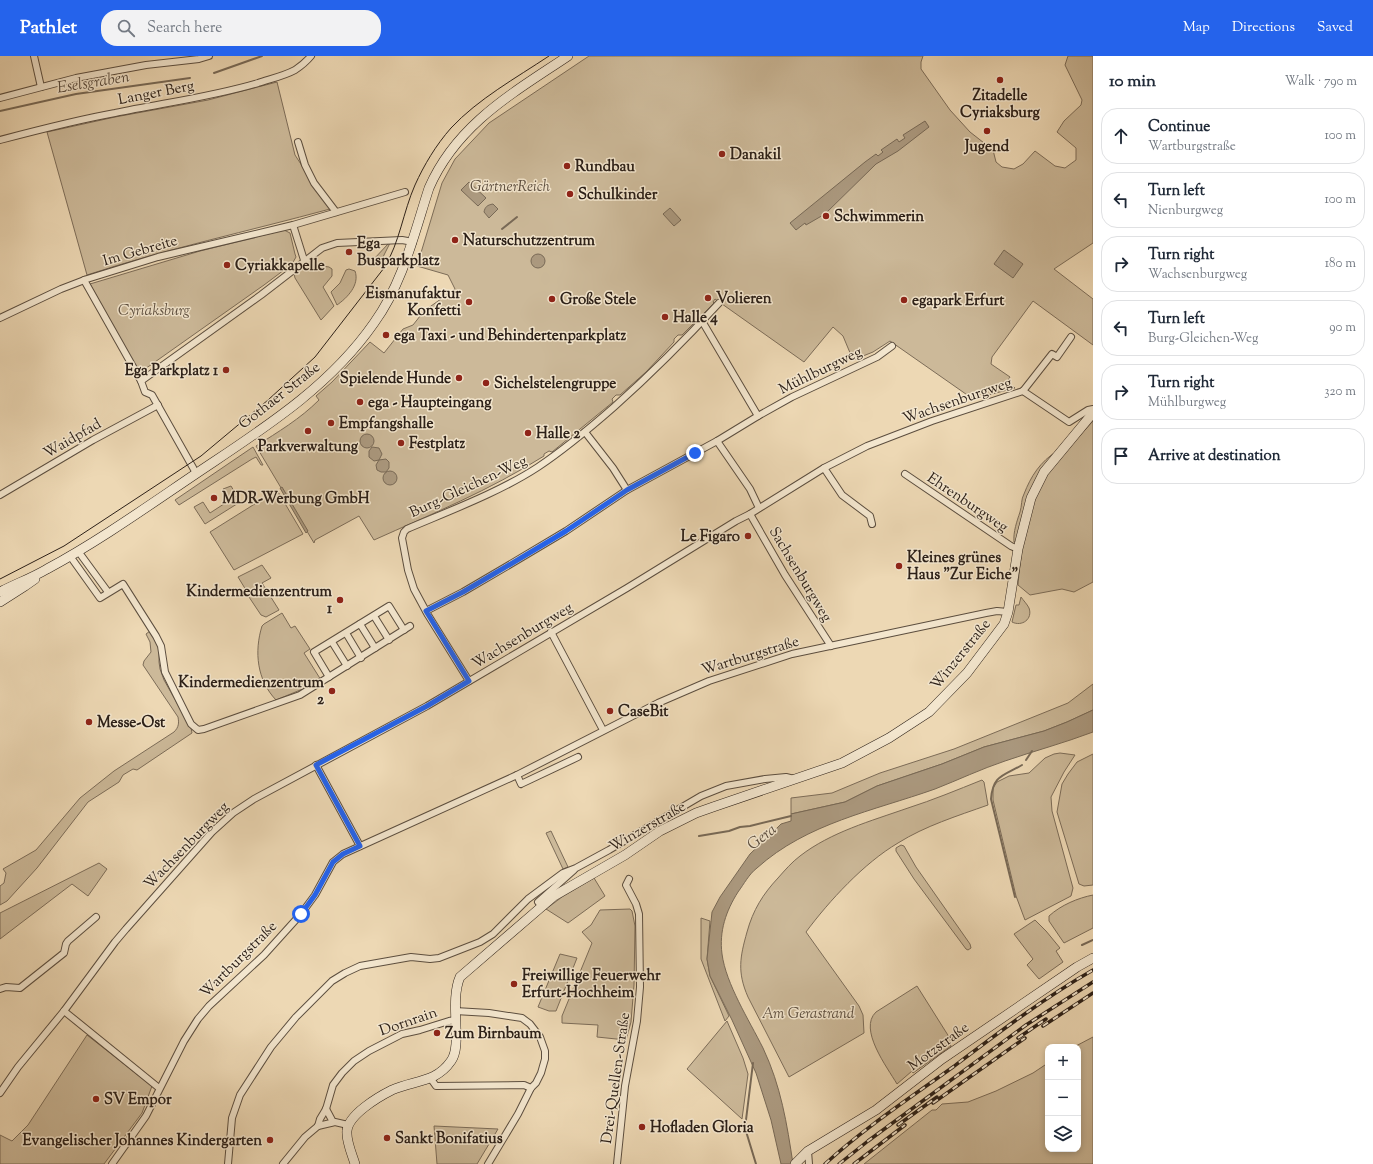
<!DOCTYPE html>
<meta charset="utf-8">
<style>
body{margin:0;font-family:"Sorts Mill Goudy",serif;background:#f2f2f3;color:#1f2937}
.controls{position:absolute;right:12px;bottom:12px;display:grid;overflow:hidden;border-radius:8px;box-shadow:0 2px 6px #0003}
.controls button{width:36px;height:36px;display:grid;place-items:center;padding:0;border:0;border-bottom:1px solid #e0e1e3;background:#fff;color:#1f2937;font:20px sans-serif}
.stop{position:absolute;width:12px;height:12px;margin:-9px;border:3px solid #2563eb;border-radius:50%;background:#fff}
.stop.end{background:#2563eb;border-color:#fff;box-shadow:0 1px 4px #0008}
.list{margin:0;padding:0;list-style:none}
h2{display:flex;justify-content:space-between;align-items:center;height:52px;margin:0;padding:0 16px;font-size:17px}
h2 small{font-size:13px;font-weight:400;color:#747a83}
.list li{display:grid;grid-template-columns:26px 1fr auto;gap:12px;align-items:center;box-sizing:border-box;height:56px;margin:0 8px 8px;padding:0 8px;border:1px solid #e0e1e3;border-radius:16px}
.list b{display:block;font-size:15px;white-space:nowrap}
.list p{margin:0;font-size:13px;white-space:nowrap;color:#747a83}
.list em{font-size:13px;font-style:normal;color:#747a83}
.icon{flex:none;width:22px;height:22px;fill:none;stroke:currentColor;stroke-width:2;stroke-linecap:round;stroke-linejoin:round}
.map{position:relative;flex:none;width:1093px;height:1108px;overflow:hidden}
header{display:flex;align-items:center;gap:24px;box-sizing:border-box;height:56px;padding:0 20px;background:#2563eb;color:#fff}
header strong{font-size:19px}
nav{display:flex;gap:22px;margin-inline-start:auto;font-size:14px}
.search{width:280px;height:36px;background:#f2f2f3;display:flex;align-items:center;gap:10px;box-sizing:border-box;padding:0 14px;border-radius:16px;color:#747a83;font-size:15px}
main{display:flex}
aside{flex:1;background:#fff}
.map>svg:first-child{display:block}
.green{fill:#ccb999;stroke:#7c6c58}
.water{fill:#ab997f;stroke:#786956}
.lines{fill:none;stroke-linecap:round;stroke-linejoin:round}
.stream{stroke:#786956;stroke-width:2}
.street-casing{stroke:#5c4e3f;stroke-width:8}
.secondary-casing{stroke:#2c2018;stroke-width:10}
.street{stroke:#f3e6ce;stroke-width:6}
.secondary{stroke:#f3e6ce;stroke-width:9}
.tram{stroke:#2c2018;stroke-width:1}
.rail-casing{stroke:#2c2018;stroke-width:3.5}
.rail{stroke:#f3e6ce;stroke-width:2;stroke-dasharray:6;stroke-linecap:butt}
.route{stroke:#2563eb;stroke-width:5}
.poi-dot{fill:#8f2418;stroke:#f3e6ce;stroke-width:1.5}
.labels{text-anchor:middle;stroke-width:3;stroke-linejoin:round;paint-order:stroke}
.street-label{font-size:15px;fill:#2c2018;stroke:#f3e6ce}
.poi-label{font-size:15px;font-weight:bold;fill:#2c2018;stroke:#f3e6ce;text-anchor:start}
.park-label{font-size:15px;font-style:italic;fill:#5c4e3f;stroke:#f3e6ce}
.water-label{font-size:16px;font-style:italic;fill:#584a3c;stroke:#f3e6ce}
</style>
<header>
<strong>Pathlet</strong>
<div class="search"><svg class="icon" aria-label="search" viewBox="0 0 24 24"><circle cx="10" cy="10" r="6"/><path d="M15 15l6 6"/></svg>Search here</div>
<nav><a>Map</a><a>Directions</a><a>Saved</a></nav>
</header>
<main>
<div class="map">
<svg width="1093" height="1108" viewBox="0 0 1093 1108">
<rect width="100%" height="100%" fill="#edd8b4"/>
<filter id="stains"><feTurbulence type="fractalNoise" baseFrequency=".005" numOctaves="4"/><feColorMatrix values="0 0 0 0 .2 0 0 0 0 .09 0 0 0 0 .02 0 0 0 .5 -.17"/></filter>
<radialGradient id="worn" r=".72"><stop offset=".6" stop-color="#630" stop-opacity="0"/><stop offset="1" stop-color="#630" stop-opacity=".3"/></radialGradient>
<!-- green -->
<g class="green">
<path d="M589,0H923L921,6V13L950,54L970,76L993,94L996,106L1002,111L1014,113L1023,108L1035,95L1055,110L1065,112L1076,104V92L1057,76L1064,65L1081,49L1082,44L1065,9L1068,0H1093V187L1054,213L1093,243V289L1033,245L992,301L991,308L1010,321L1007,326L1015,332L973,343L890,285L873,296L853,304L843,280L833,271L804,306L715,243L713,246L714,247L682,279H678L674,283V286L646,316L620,339H616L612,343L613,346L552,396L549,395L544,398V400C490,434 432,458 374,484L359,460L315,484L314,487L256,390C278,376 300,363 319,344L316,340L332,326L370,286L384,297L403,273L413,269L424,255L455,233L448,219L417,210L442,127L455,103L489,67Z"/>
<path d="M277,26L295,99L330,153C249,175 166,193 87,219L47,76L115,61L208,44Z"/>
<path d="M284,174L290,177L295,198L296,201L292,208L264,229L145,313L140,314L136,312L90,228L200,195Z"/>
<path d="M390,187L380,207L373,204L388,188Z"/>
<path d="M322,210L329,211L332,213V220L323,231L334,250L321,264L295,222L294,218L303,211Z"/>
<path d="M349,213L355,215C360,229 347,242 337,249L331,236L340,227L346,214Z"/>
<path d="M1093,365V526L1074,536L1062,533L1030,539L1018,529C1021,493 1027,450 1047,419C1060,400 1078,382 1093,365Z"/>
<path d="M253,391L263,409H261L256,401L252,403L179,449L175,444Z"/>
<path d="M1057,395L1015,486H1014C1013,476 1017,465 1020,456C1022,450 1021,443 1024,438C1031,420 1040,406 1057,395Z"/>
<path d="M231,430L234,435L232,437L234,441L237,440L240,446L205,468L194,451L203,446L210,457L230,444L223,433Z"/>
<path d="M277,434L303,478L234,514L210,476Z"/>
<path d="M262,509L271,522L262,527L279,554L266,561L261,559L249,541V539L238,521Z"/>
<path d="M1021,541C1023,544 1027,548 1029,552C1033,563 1022,571 1012,566L1016,549H1019Z"/>
<path d="M282,557L291,572L295,570L310,593L304,597L321,624L310,630L276,644C257,624 254,596 262,570L264,568Z"/>
<path d="M150,575L157,586L159,595V606L160,613L164,624L191,672L192,677L137,714L133,713L123,719L119,726L88,746L37,812L7,845L0,849V830L4,827L6,817L3,813L36,794L80,742L114,715L174,676C179,671 179,667 178,661L143,609L144,605L151,596L150,586L146,578Z"/>
<path d="M1093,628V654L1067,666L1044,675L984,691L942,708L877,730L845,746L791,758V742L832,737L880,717L954,693L1068,647Z"/>
<path d="M1060,697L1075,699L1064,716L1051,741L1052,755L1073,832L1071,840L1025,864L1016,840L993,744V732L997,726L1009,720L1029,717L1045,702L1054,698Z"/>
<path d="M1093,698V829L1084,830L1079,828L1057,756L1062,728L1068,718L1077,706Z"/>
<path d="M982,724L984,726L988,749C957,760 925,770 898,787C864,807 829,845 806,876L859,950L863,959L864,977L789,1021L748,941C737,916 740,901 747,876C753,854 763,838 778,822C785,814 792,806 800,800C831,776 871,765 908,752C933,744 957,734 982,724Z"/>
<path d="M551,775L568,811L563,813L546,777Z"/>
<path d="M901,789L904,790L916,811L970,888L971,892L968,894L966,893L914,823L896,795V792Z"/>
<path d="M99,807L107,813L88,840L72,828L0,883V857Z"/>
<path d="M594,822L605,840L568,867L546,853L562,841Z"/>
<path d="M1093,839V872L1064,887L1049,865V860C1061,849 1078,842 1093,839Z"/>
<path d="M630,853L632,855L635,870L634,929L631,966L626,984L597,981L598,969L562,967V960L592,887L582,876L591,869L600,854Z"/>
<path d="M701,862L710,865L707,903L710,920L729,960L725,965L701,903Z"/>
<path d="M1035,864L1046,875L1060,892L1056,895L1063,906L1039,923L1027,909L1033,903L1014,878Z"/>
<path d="M560,898L577,902L556,955H549L538,951Z"/>
<path d="M917,930L951,984L949,986L951,990L913,1017L912,1015L897,1028C887,1011 858,973 876,956Z"/>
<path d="M727,965L743,1002L748,1018L742,1063L687,1013Z"/>
<path d="M87,979L152,1030L142,1057L104,1108H0V1079L12,1085L28,1069Z"/>
<path d="M1093,981V1108H864L932,1054H936L942,1048L968,1046L996,1035L1033,1017L1048,1007V1093H1078V991H1074Z"/>
<path d="M434,1070L498,1073L477,1108H437Z"/>
</g>
<!-- water -->
<g class="water">
<path d="M925,65L929,71L898,95L876,108L825,158L806,169L805,167L796,174L790,167L865,106L876,98L878,100L883,96L881,94L897,83L899,86L905,82L903,79Z"/>
<path d="M469,126L486,142L478,150L461,134Z"/>
<path d="M493,148L498,153L489,162L484,156C485,151 487,149 493,148Z"/>
<path d="M670,152L681,164L674,170L663,158Z"/>
<path d="M1004,194L1023,208L1013,222L994,208Z"/>
<circle cx="538" cy="205" r="7"/>
<circle cx="367" cy="385" r="7"/>
<path d="M372,391L379,392L382,398L379,404L386,403L389,406V412L386,416H381L377,414L376,409L379,404L374,405L369,401V395Z"/>
<circle cx="390" cy="422" r="7"/>
<path d="M282,431L308,475L306,477L280,432Z"/>
<path d="M1093,654V676C1064,687 1034,695 1005,705C981,713 958,724 935,733C873,755 807,767 757,812C749,818 744,828 738,836C726,855 719,875 722,898C726,928 749,964 763,992C781,1030 787,1068 793,1108H781L771,1064L756,1017L732,964L710,920L707,903L712,856L720,841L750,798L778,771L781,768L791,765V758L845,746L877,730L942,708L984,691L1044,675L1067,666Z"/>
</g>
<g class="lines">
<!-- stream -->
<g class="stream">
<path d="M214,17L262,0"/>
<path d="M0,55L76,38L190,22"/>
<path d="M502,173L517,161"/>
<path d="M1026,704L1032,695"/>
<path d="M699,780L729,775L740,771L750,770L791,760"/>
<path d="M1015,841L991,743C993,719 1003,720 1022,709"/>
<path d="M1082,889L1093,884"/>
<path d="M753,1007L745,1072L756,1108"/>
</g>
<defs>
<g id="street">
<path d="M34,0L41,31"/>
<path d="M0,42L76,22L146,9L199,3L209,0"/>
<path d="M0,84C38,74 76,64 115,57C163,47 211,41 258,27C270,23 284,20 295,14C301,10 306,6 311,0"/>
<path d="M298,86L305,109L314,127L336,156"/>
<path d="M293,169L304,204"/>
<path d="M84,224L141,325"/>
<path d="M0,262L61,233L87,223L158,201L293,169L405,136"/>
<path d="M702,265L758,360"/>
<path d="M1023,335L1069,366L1088,354L1093,353"/>
<path d="M1023,335L1052,298L1057,301L1071,281"/>
<path d="M585,376L613,412L627,434"/>
<path d="M717,385L750,433L759,452"/>
<path d="M824,412L842,439L870,460L872,468"/>
<path d="M196,417L152,339L145,336L141,325L261,239L322,192L337,187L402,184L413,186"/>
<path d="M905,418L1011,490L1018,493"/>
<path d="M0,439L93,384L158,349"/>
<path d="M750,458L785,519L831,590"/>
<path d="M78,495L108,536"/>
<path d="M70,500L100,542L123,528L156,580L161,590L165,616L191,668L198,674L204,673L300,639L410,570"/>
<path d="M426,555L463,536L509,509L566,475L627,434L717,385L758,360L792,341L877,301L892,290"/>
<path d="M374,560L389,584"/>
<path d="M360,568L375,592"/>
<path d="M551,576L603,674"/>
<path d="M346,577L361,602"/>
<path d="M332,586L347,610"/>
<path d="M329,621L314,596L389,550L404,574"/>
<path d="M469,625L428,559L414,533L408,514L402,482L404,476L407,473C449,455 500,436 538,411C565,393 590,372 614,351C651,318 686,283 719,247"/>
<path d="M316,709L360,790"/>
<path d="M517,719L521,728L578,701"/>
<path d="M542,851L538,846L574,814"/>
<path d="M0,933L6,931L20,932L64,897L66,888L68,885L96,861"/>
<path d="M64,955L159,1032"/>
<path d="M455,955L489,957L522,962L530,968L540,981L545,995V1003L541,1017L536,1027L531,1032L518,1058L488,1108"/>
<path d="M431,1023L436,1030L524,1029L531,1032"/>
<path d="M0,1037L18,1011L64,955L115,886L126,873L212,776L233,757L254,743L427,650L627,532L736,465L750,458L824,412L867,390L932,365L1023,335"/>
<path d="M326,1053L333,1066"/>
<path d="M318,1070L335,1066L348,1069"/>
<path d="M808,1095L809,1108"/>
<path d="M112,1108L146,1060L184,985L198,963L209,950L264,899L301,858L315,839L333,806L343,798L517,719L658,647L709,625L792,598L986,557L997,555L1008,556"/>
<path d="M228,1108L232,1062L240,1039L271,991L296,961L332,925L345,917L360,910L411,901L430,903L439,902L480,886L493,878L528,843L563,817L576,812L609,794L701,740L726,730L765,723L786,721L794,723"/>
<path d="M283,1108L305,1081L318,1070L320,1063L326,1053L333,1029L342,1017L354,1005L369,995L402,978L420,974L449,965L455,964"/>
<path d="M617,1108L625,1030L637,965L640,931L639,858L636,848L626,829L629,823"/>
</g>
<g id="secondary">
<path d="M0,536C15,528 32,522 47,513C99,485 148,450 197,417C261,374 329,332 374,267C403,227 414,178 429,132C457,68 513,37 568,0"/>
<path d="M0,546L25,530L35,523"/>
<path d="M355,1108C352,1098 346,1085 347,1075C348,1059 378,1041 392,1034C414,1024 436,1027 451,1005C463,989 449,946 460,921L554,840L625,799L660,775L696,757L713,751L842,707L889,682L929,656L967,617L1004,568L1008,556L1018,493L1031,442L1044,416L1093,357"/>
<path d="M795,1108L808,1095L876,1054L942,1003L1077,911L1093,902"/>
</g>
</defs>
<!-- street casing -->
<use href="#street" class="street-casing"/>
<!-- secondary casing -->
<use href="#secondary" class="secondary-casing"/>
<!-- street -->
<use href="#street" class="street"/>
<!-- secondary -->
<use href="#secondary" class="secondary"/>
<!-- tram -->
<path class="tram" d="M0,523L64,490L201,400L268,344L315,301L384,212C400,186 403,156 415,129C424,109 436,89 451,72C478,43 516,22 549,0"/>
<defs>
<g id="rail">
<path d="M1043,970L1093,937"/>
<path d="M1018,982L1046,963"/>
<path d="M933,1047L1025,982"/>
<path d="M898,1069L937,1041"/>
<path d="M825,1108C864,1072 910,1042 953,1011C998,977 1044,942 1093,914"/>
<path d="M839,1108L868,1085L1026,969L1093,926"/>
<path d="M854,1108L905,1069"/>
</g>
</defs>
<!-- rail casing -->
<use href="#rail" class="rail-casing"/>
<!-- rail -->
<use href="#rail" class="rail"/>
</g>
<g class="lines">
<!-- route -->
<path class="route" d="M301,858L315,839L333,806L343,798L360,790L316,709L427,650L469,625L426,555L463,536L509,509L566,475L627,434L695,397"/>
</g>
<!-- markers -->
<g class="poi-dot">
<circle cx="1000" cy="24" r="4"/>
<circle cx="987" cy="75" r="4"/>
<circle cx="722" cy="98" r="4"/>
<circle cx="567" cy="110" r="4"/>
<circle cx="570" cy="138" r="4"/>
<circle cx="826" cy="160" r="4"/>
<circle cx="455" cy="184" r="4"/>
<circle cx="349" cy="196" r="4"/>
<circle cx="227" cy="209" r="4"/>
<circle cx="708" cy="242" r="4"/>
<circle cx="552" cy="243" r="4"/>
<circle cx="904" cy="244" r="4"/>
<circle cx="469" cy="246" r="4"/>
<circle cx="665" cy="261" r="4"/>
<circle cx="386" cy="279" r="4"/>
<circle cx="226" cy="314" r="4"/>
<circle cx="459" cy="322" r="4"/>
<circle cx="486" cy="327" r="4"/>
<circle cx="360" cy="346" r="4"/>
<circle cx="331" cy="367" r="4"/>
<circle cx="308" cy="375" r="4"/>
<circle cx="528" cy="377" r="4"/>
<circle cx="401" cy="387" r="4"/>
<circle cx="214" cy="442" r="4"/>
<circle cx="748" cy="480" r="4"/>
<circle cx="899" cy="510" r="4"/>
<circle cx="340" cy="544" r="4"/>
<circle cx="332" cy="635" r="4"/>
<circle cx="610" cy="655" r="4"/>
<circle cx="89" cy="666" r="4"/>
<circle cx="514" cy="928" r="4"/>
<circle cx="437" cy="977" r="4"/>
<circle cx="96" cy="1043" r="4"/>
<circle cx="642" cy="1071" r="4"/>
<circle cx="387" cy="1082" r="4"/>
<circle cx="270" cy="1084" r="4"/>
</g>
<g class="labels">
<!-- street labels -->
<g class="street-label">
<text transform="translate(156 36) rotate(-11)" y="5">Langer Berg</text>
<text transform="translate(140 194) rotate(-16)" y="5">Im Gebreite</text>
<text transform="translate(820 314) rotate(-26)" y="5">Mühlburgweg</text>
<text transform="translate(279 339) rotate(-38)" y="5">Gothaer Straße</text>
<text transform="translate(957 344) rotate(-19)" y="5">Wachsenburgweg</text>
<text transform="translate(72 382) rotate(-30)" y="5">Waidpfad</text>
<text transform="translate(468 430) rotate(-25)" y="5">Burg-Gleichen-Weg</text>
<text transform="translate(968 446) rotate(34)" y="5">Ehrenburgweg</text>
<text transform="translate(801 518) rotate(59)" y="5">Sachsenburgweg</text>
<text transform="translate(522 579) rotate(-31)" y="5">Wachsenburgweg</text>
<text transform="translate(960 598) rotate(-51)" y="5">Winzerstraße</text>
<text transform="translate(750 599) rotate(-17)" y="5">Wartburgstraße</text>
<text transform="translate(647 770) rotate(-30)" y="5">Winzerstraße</text>
<text transform="translate(186 789) rotate(-46)" y="5">Wachsenburgweg</text>
<text transform="translate(238 903) rotate(-45)" y="5">Wartburgstraße</text>
<text transform="translate(408 965) rotate(-19)" y="5">Dornrain</text>
<text transform="translate(938 990) rotate(-36)" y="5">Motzstraße</text>
<text transform="translate(615 1022) rotate(-82)" y="5">Drei-Quellen-Straße</text>
</g>
<!-- poi labels -->
<g class="poi-label">
<text x="1000" y="44" text-anchor="middle">Zitadelle<tspan x="1000" dy="17">Cyriaksburg</tspan></text>
<text x="987" y="95" text-anchor="middle">Jugend</text>
<text x="730" y="103">Danakil</text>
<text x="575" y="115">Rundbau</text>
<text x="578" y="143">Schulkinder</text>
<text x="834" y="165">Schwimmerin</text>
<text x="463" y="189">Naturschutzzentrum</text>
<text x="357" y="192">Ega<tspan x="357" dy="17">Busparkplatz</tspan></text>
<text x="235" y="214">Cyriakkapelle</text>
<text x="461" y="242" text-anchor="end">Eismanufaktur<tspan x="461" dy="17">Konfetti</tspan></text>
<text x="716" y="247">Volieren</text>
<text x="560" y="248">Große Stele</text>
<text x="912" y="249">egapark Erfurt</text>
<text x="673" y="266">Halle 4</text>
<text x="394" y="284">ega Taxi - und Behindertenparkplatz</text>
<text x="218" y="319" text-anchor="end">Ega Parkplatz 1</text>
<text x="451" y="327" text-anchor="end">Spielende Hunde</text>
<text x="494" y="332">Sichelstelengruppe</text>
<text x="368" y="351">ega - Haupteingang</text>
<text x="339" y="372">Empfangshalle</text>
<text x="536" y="382">Halle 2</text>
<text x="409" y="392">Festplatz</text>
<text x="308" y="395" text-anchor="middle">Parkverwaltung</text>
<text x="222" y="447">MDR-Werbung GmbH</text>
<text x="740" y="485" text-anchor="end">Le Figaro</text>
<text x="907" y="506">Kleines grünes<tspan x="907" dy="17">Haus "Zur Eiche"</tspan></text>
<text x="332" y="540" text-anchor="end">Kindermedienzentrum<tspan x="332" dy="17">1</tspan></text>
<text x="324" y="631" text-anchor="end">Kindermedienzentrum<tspan x="324" dy="17">2</tspan></text>
<text x="618" y="660">CaseBit</text>
<text x="97" y="671">Messe-Ost</text>
<text x="522" y="924">Freiwillige Feuerwehr<tspan x="522" dy="17">Erfurt-Hochheim</tspan></text>
<text x="445" y="982">Zum Birnbaum</text>
<text x="104" y="1048">SV Empor</text>
<text x="650" y="1076">Hofladen Gloria</text>
<text x="395" y="1087">Sankt Bonifatius</text>
<text x="262" y="1089" text-anchor="end">Evangelischer Johannes Kindergarten</text>
</g>
<!-- park labels -->
<g class="park-label">
<text x="510" y="135">GärtnerReich</text>
<text x="154" y="259">Cyriaksburg</text>
<text x="808" y="962">Am Gerastrand</text>
</g>
<!-- water labels -->
<g class="water-label">
<text transform="translate(93 25) rotate(-9)" y="6">Eselsgraben</text>
<text transform="translate(761 780) rotate(-38)" y="6">Gera</text>
</g>
</g>
<rect width="100%" height="100%" filter="url(#stains)"/>
<rect width="100%" height="100%" fill="url(#worn)"/>
</svg>
<div class="controls">
<button>+</button>
<button>−</button>
<button><svg class="icon" aria-label="layers" viewBox="0 0 24 24"><path d="M12 4l9 5-9 5-9-5zM3 14l9 5 9-5"/></svg></button>
</div>
<div class="stop" style="left:301px;top:858px"></div>
<div class="stop end" style="left:695px;top:397px"></div>
</div>
<aside>
<h2>10 min<small>Walk · 790 m</small></h2>
<ul class="list">
<li><svg class="icon" aria-label="ahead" viewBox="0 0 24 24"><path d="M12 20V5M6 11l6-6 6 6"/></svg><div><b>Continue</b><p>Wartburgstraße</p></div><em>100 m</em></li>
<li><svg class="icon" aria-label="left" viewBox="0 0 24 24"><path d="M17 20v-9H6M10 6l-5 5 5 5"/></svg><div><b>Turn left</b><p>Nienburgweg</p></div><em>100 m</em></li>
<li><svg class="icon" aria-label="right" viewBox="0 0 24 24"><path d="M7 20v-9h11M14 6l5 5-5 5"/></svg><div><b>Turn right</b><p>Wachsenburgweg</p></div><em>180 m</em></li>
<li><svg class="icon" aria-label="left" viewBox="0 0 24 24"><path d="M17 20v-9H6M10 6l-5 5 5 5"/></svg><div><b>Turn left</b><p>Burg-Gleichen-Weg</p></div><em>90 m</em></li>
<li><svg class="icon" aria-label="right" viewBox="0 0 24 24"><path d="M7 20v-9h11M14 6l5 5-5 5"/></svg><div><b>Turn right</b><p>Mühlburgweg</p></div><em>320 m</em></li>
<li><svg class="icon" aria-label="arrive" viewBox="0 0 24 24"><path d="M6 21V4h12l-3 4 3 4H6"/></svg><div><b>Arrive at destination</b></div></li>
</ul>
</aside>
</main>
